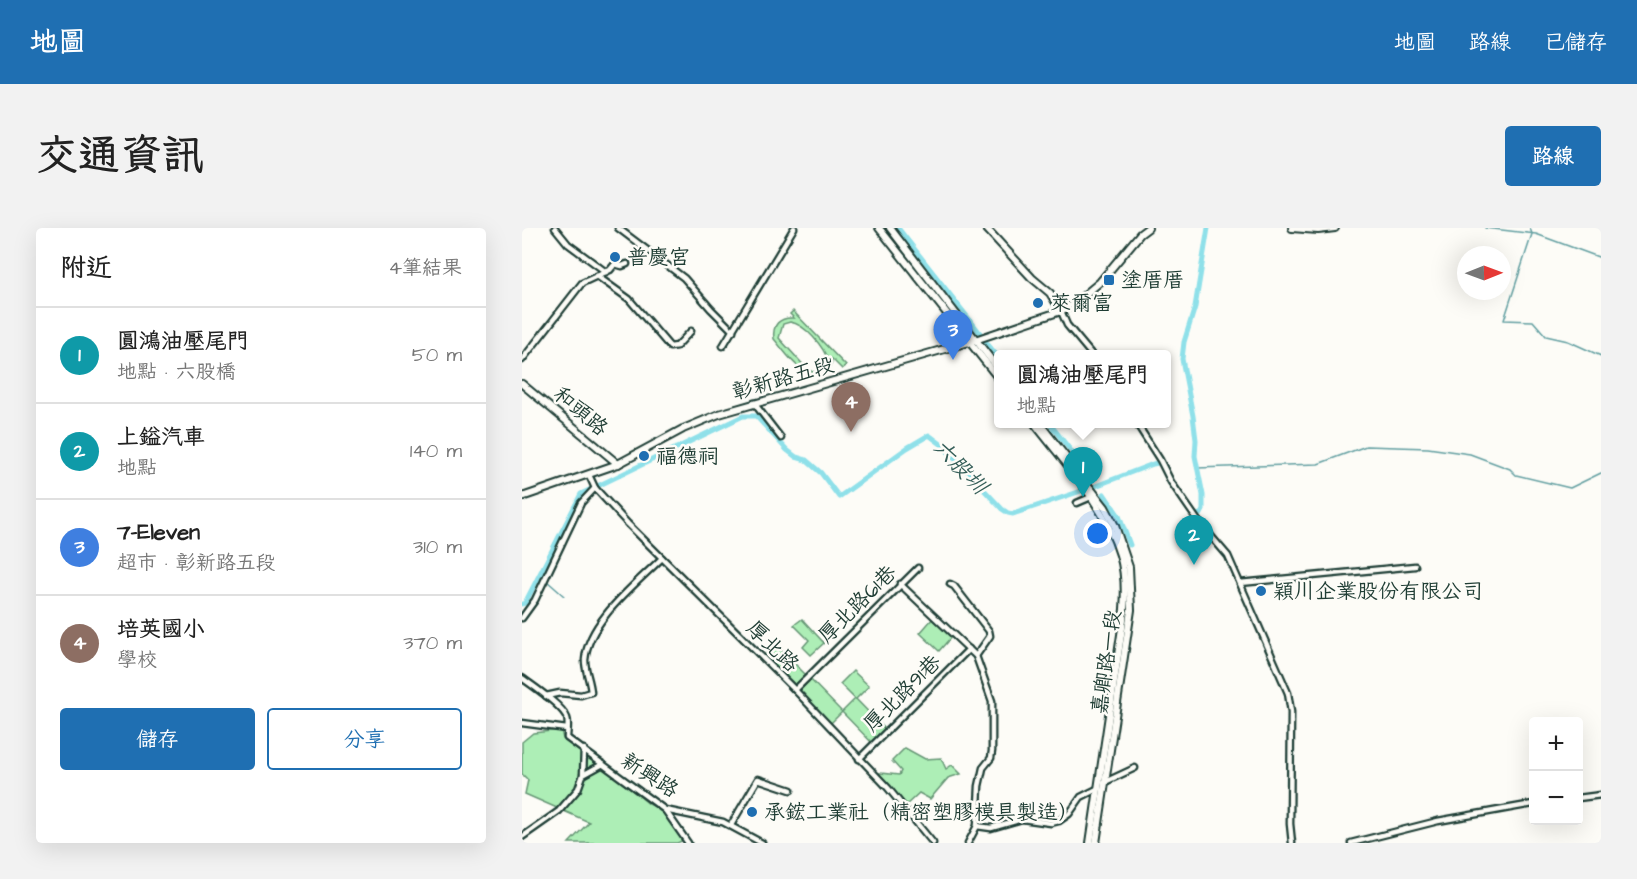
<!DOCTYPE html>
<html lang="zh-TW">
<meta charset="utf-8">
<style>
body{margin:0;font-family:"Architects Daughter","LXGW WenKai TC",sans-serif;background:#f2f2f2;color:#222}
.controls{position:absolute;right:18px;bottom:18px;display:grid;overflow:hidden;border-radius:6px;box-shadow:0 6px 24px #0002}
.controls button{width:54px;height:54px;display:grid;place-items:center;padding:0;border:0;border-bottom:2px solid #e0e0e0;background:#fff;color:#222;font:30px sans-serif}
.compass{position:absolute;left:935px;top:18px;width:54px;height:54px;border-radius:50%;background:#fff;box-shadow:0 6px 24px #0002;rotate:89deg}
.you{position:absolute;left:576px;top:306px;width:21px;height:21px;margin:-15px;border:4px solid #fff;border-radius:50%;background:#1a73e8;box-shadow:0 0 0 9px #1a73e833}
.badge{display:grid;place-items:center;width:39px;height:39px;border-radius:50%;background:#1f6fb2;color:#fff;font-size:20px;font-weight:700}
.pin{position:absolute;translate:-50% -50px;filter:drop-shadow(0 2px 3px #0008)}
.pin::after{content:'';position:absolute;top:32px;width:21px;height:18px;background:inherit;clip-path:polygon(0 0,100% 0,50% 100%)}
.popup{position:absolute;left:472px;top:122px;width:177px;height:78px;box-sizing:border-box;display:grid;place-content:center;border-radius:6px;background:#fff;filter:drop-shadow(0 2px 4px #0005);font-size:20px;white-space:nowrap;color:#767676}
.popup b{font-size:22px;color:#222}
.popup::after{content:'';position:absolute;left:50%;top:100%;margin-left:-12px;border:12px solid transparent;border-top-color:#fff}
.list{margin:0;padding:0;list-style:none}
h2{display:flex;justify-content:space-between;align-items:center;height:78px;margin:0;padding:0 24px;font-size:26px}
h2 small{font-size:20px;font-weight:400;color:#767676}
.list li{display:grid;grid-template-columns:39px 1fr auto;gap:18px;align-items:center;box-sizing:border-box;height:96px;padding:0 24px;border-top:2px solid #e0e0e0}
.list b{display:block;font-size:22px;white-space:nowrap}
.list p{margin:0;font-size:20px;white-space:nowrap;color:#767676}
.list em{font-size:20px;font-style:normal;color:#767676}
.actions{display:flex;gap:12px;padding:18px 24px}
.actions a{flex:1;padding:14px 0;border:2px solid #1f6fb2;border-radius:6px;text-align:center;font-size:21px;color:#1f6fb2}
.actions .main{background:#1f6fb2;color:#fff}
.map{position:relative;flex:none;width:1079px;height:615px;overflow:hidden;border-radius:6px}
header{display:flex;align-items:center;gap:36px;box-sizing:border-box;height:84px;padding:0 30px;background:#1f6fb2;color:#fff}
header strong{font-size:28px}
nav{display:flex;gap:33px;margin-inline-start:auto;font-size:21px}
.intro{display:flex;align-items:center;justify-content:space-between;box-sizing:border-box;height:144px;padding:0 36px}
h1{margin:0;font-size:42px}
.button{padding:15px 27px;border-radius:6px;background:#1f6fb2;color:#fff;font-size:21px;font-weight:700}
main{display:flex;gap:36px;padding:0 36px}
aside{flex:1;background:#fff;border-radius:6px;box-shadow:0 6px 24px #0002}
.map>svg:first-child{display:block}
.green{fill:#adeeb6;stroke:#669675;stroke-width:1.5;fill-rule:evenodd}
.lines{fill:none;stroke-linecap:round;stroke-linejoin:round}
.stream{stroke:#629fa1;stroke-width:1.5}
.canal{stroke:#8fe0e9;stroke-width:5}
.minor-casing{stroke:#1f3d34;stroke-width:9}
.tertiary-casing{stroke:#1f3d34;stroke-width:10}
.minor{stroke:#fdfcf7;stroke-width:4.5}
.tertiary{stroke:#fdfcf7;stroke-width:6}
.poi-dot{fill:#1f6fb2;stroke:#fdfcf7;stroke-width:2}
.labels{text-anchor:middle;stroke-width:5;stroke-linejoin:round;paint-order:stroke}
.poi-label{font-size:21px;fill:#1f3d34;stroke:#fdfcf7;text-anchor:start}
.street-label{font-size:21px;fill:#1f3d34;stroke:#fdfcf7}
.water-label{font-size:22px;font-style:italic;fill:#355e58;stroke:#fdfcf7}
</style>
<header>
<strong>地圖</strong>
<nav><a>地圖</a><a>路線</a><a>已儲存</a></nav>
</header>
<div class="intro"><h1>交通資訊</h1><a class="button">路線</a></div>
<main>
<aside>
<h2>附近<small>4筆結果</small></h2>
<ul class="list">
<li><span class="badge" style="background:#0f9aa8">1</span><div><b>圓鴻油壓尾門</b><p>地點 · 六股橋</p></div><em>50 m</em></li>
<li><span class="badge" style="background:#0f9aa8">2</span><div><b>上鎰汽車</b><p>地點</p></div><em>140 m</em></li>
<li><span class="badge" style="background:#3f7fe0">3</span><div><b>7-Eleven</b><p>超市 · 彰新路五段</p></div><em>310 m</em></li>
<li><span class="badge" style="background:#8d6e63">4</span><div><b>培英國小</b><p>學校</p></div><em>370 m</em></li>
</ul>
<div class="actions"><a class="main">儲存</a><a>分享</a></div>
</aside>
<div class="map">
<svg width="1079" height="615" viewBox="0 0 1079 615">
<rect width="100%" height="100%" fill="#fdfcf7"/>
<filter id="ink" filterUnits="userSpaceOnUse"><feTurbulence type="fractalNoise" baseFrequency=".0167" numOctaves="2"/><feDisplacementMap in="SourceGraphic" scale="12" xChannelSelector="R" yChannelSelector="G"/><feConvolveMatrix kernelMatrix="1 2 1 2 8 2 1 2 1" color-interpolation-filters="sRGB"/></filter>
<g filter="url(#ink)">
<!-- green -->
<g class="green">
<path d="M271,83L324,138L320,141L310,131V135L304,144C281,154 266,127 252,111C250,97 257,89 272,90L268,86ZM268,94C283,96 302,119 306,133L299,143L291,144L286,142L257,110L261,96Z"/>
<path d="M411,390L430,408L417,423L398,405Z"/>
<path d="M280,391L302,415L289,427L281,419L287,412L272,397Z"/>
<path d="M253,416L285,448L274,460L240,430Z"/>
<path d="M331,443L347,458L334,471L364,502L351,516L320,484L306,498L276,465L288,451L320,484L333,471L318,456Z"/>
<path d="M39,502L41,511L77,535L127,576L145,585L162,612L155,615H47L67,594L3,566L6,552L0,546V514L11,505Z"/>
<path d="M383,520L403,531L419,530L424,541L430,537L439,546L426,550L408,571L397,565L383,578L349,544L377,547L379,543L370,533Z"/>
</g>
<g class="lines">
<!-- stream -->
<g class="stream">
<path d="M963,0L1014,6L1079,30"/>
<path d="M1008,0L1010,6L982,92L1011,93L1024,108L1046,113L1079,128"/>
<path d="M675,240L796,236L844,218L906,220L948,226L988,241L994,247L1048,260L1079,245"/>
<path d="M17,346L21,350"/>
<path d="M25,353L42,368"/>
</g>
<!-- canal -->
<g class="canal">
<path d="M376,0L458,105"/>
<path d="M463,113L477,130"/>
<path d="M528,196L571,251"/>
<path d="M582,266L597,288L608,317"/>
<path d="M670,285L674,287L679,286L681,282V267L673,228L674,212L671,188L660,131L662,114L673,79L686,0"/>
<path d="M0,376L3,375L59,266L221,188H234L265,222L274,229L284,232L299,245L317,269L385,220L407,207L419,216L480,281L486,285L491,286L571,259L631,236L640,234L641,236"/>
</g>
<defs>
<g id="minor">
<path d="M33,0L46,16L84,44"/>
<path d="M96,0L162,50L189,81L211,103"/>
<path d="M75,48L107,71L148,119L155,118L169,103"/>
<path d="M539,83L545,97L570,127"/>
<path d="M201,118L272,0"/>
<path d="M0,132L60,55L88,42L93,36L100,38L105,36"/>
<path d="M232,175L259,210"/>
<path d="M615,196L638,232L649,254L676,293L706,328L766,465L769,484L768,596L770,615"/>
<path d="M67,247L73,260L106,296L273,462L366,560L411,615"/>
<path d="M555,275L569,269"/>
<path d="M718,355L893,338"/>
<path d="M378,356L454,428L470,473V523L469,530L461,540L457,558L455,598L446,615"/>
<path d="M428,356L432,358L467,403L468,408L454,428"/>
<path d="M0,390L13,372L59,275L73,260"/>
<path d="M0,450C11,458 41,478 45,490C47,495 45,504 45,510L143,582L201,594L240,615"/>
<path d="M273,462L396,340"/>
<path d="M24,468L38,465L59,467L69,464C68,452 63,443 63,432C66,393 114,356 140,330"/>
<path d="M0,495L45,501"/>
<path d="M337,531L447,421"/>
<path d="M61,547L62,521"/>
<path d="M583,554L613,540"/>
<path d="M1056,570L1079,567"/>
<path d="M143,582L166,615"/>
<path d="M209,597L236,551L269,562"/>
<path d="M455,598L469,600L500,591L529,595L537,593L547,586L559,569L577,560"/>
<path d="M0,609L37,583L56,561L61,547L81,536"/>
<path d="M829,615L916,593L1011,576"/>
</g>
<g id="tertiary">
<path d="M357,0L477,151"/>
<path d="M368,0L477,142"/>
<path d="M464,0L510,50L528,65L539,83"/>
<path d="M770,0L796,2L813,0"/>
<path d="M0,156L96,236"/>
<path d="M513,196C544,236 583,277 598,327C605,351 603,376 600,400L568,615"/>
<path d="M518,196L583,279L593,298L607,339L609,382L574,615"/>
<path d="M0,269L96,236L161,201L197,186L447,114L539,83L554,74L578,54L618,6L626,0"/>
</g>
</defs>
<!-- minor casing -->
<use href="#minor" class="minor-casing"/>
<!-- tertiary casing -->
<use href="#tertiary" class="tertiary-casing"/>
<!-- minor -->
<use href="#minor" class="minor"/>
<!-- tertiary -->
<use href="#tertiary" class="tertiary"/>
</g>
</g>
<!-- markers -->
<g class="poi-dot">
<circle cx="93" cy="29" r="6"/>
<rect x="581" y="46" width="12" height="12" rx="3"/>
<circle cx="516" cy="75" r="6"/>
<circle cx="122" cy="228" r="6"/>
<circle cx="739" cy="363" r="6"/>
<circle cx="230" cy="584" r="6"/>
</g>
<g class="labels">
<!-- poi labels -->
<g class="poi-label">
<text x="105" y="36">普慶宮</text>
<text x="599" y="59">塗厝厝</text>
<text x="528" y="82">萊爾富</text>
<text x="134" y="235">福德祠</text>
<text x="751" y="370">穎川企業股份有限公司</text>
<text x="242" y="591">承鋐工業社（精密塑膠模具製造）</text>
</g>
<!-- street labels -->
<g class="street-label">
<text transform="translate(261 150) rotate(-16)" y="7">彰新路五段</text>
<text transform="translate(59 183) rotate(40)" y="7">和頭路</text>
<text transform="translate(335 376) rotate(-45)" y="7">厚北路61巷</text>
<text transform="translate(251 418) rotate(44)" y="7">厚北路</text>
<text transform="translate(584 434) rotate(-82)" y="7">嘉卿路一段</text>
<text transform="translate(380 465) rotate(-45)" y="7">厚北路91巷</text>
<text transform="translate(128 547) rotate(33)" y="7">新興路</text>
</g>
<!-- water labels -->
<g class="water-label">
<text transform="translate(439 238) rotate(45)" y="8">六股圳</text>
</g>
</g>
</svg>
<div class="controls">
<button>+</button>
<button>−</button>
</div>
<svg class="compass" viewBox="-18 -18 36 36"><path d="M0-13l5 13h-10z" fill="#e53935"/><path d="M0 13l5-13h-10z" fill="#767676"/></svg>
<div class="you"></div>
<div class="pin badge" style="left:561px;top:269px;background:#0f9aa8">1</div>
<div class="popup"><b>圓鴻油壓尾門</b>地點</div>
<div class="pin badge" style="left:672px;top:337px;background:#0f9aa8">2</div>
<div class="pin badge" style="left:431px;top:132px;background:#3f7fe0">3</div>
<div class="pin badge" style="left:329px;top:204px;background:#8d6e63">4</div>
</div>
</main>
